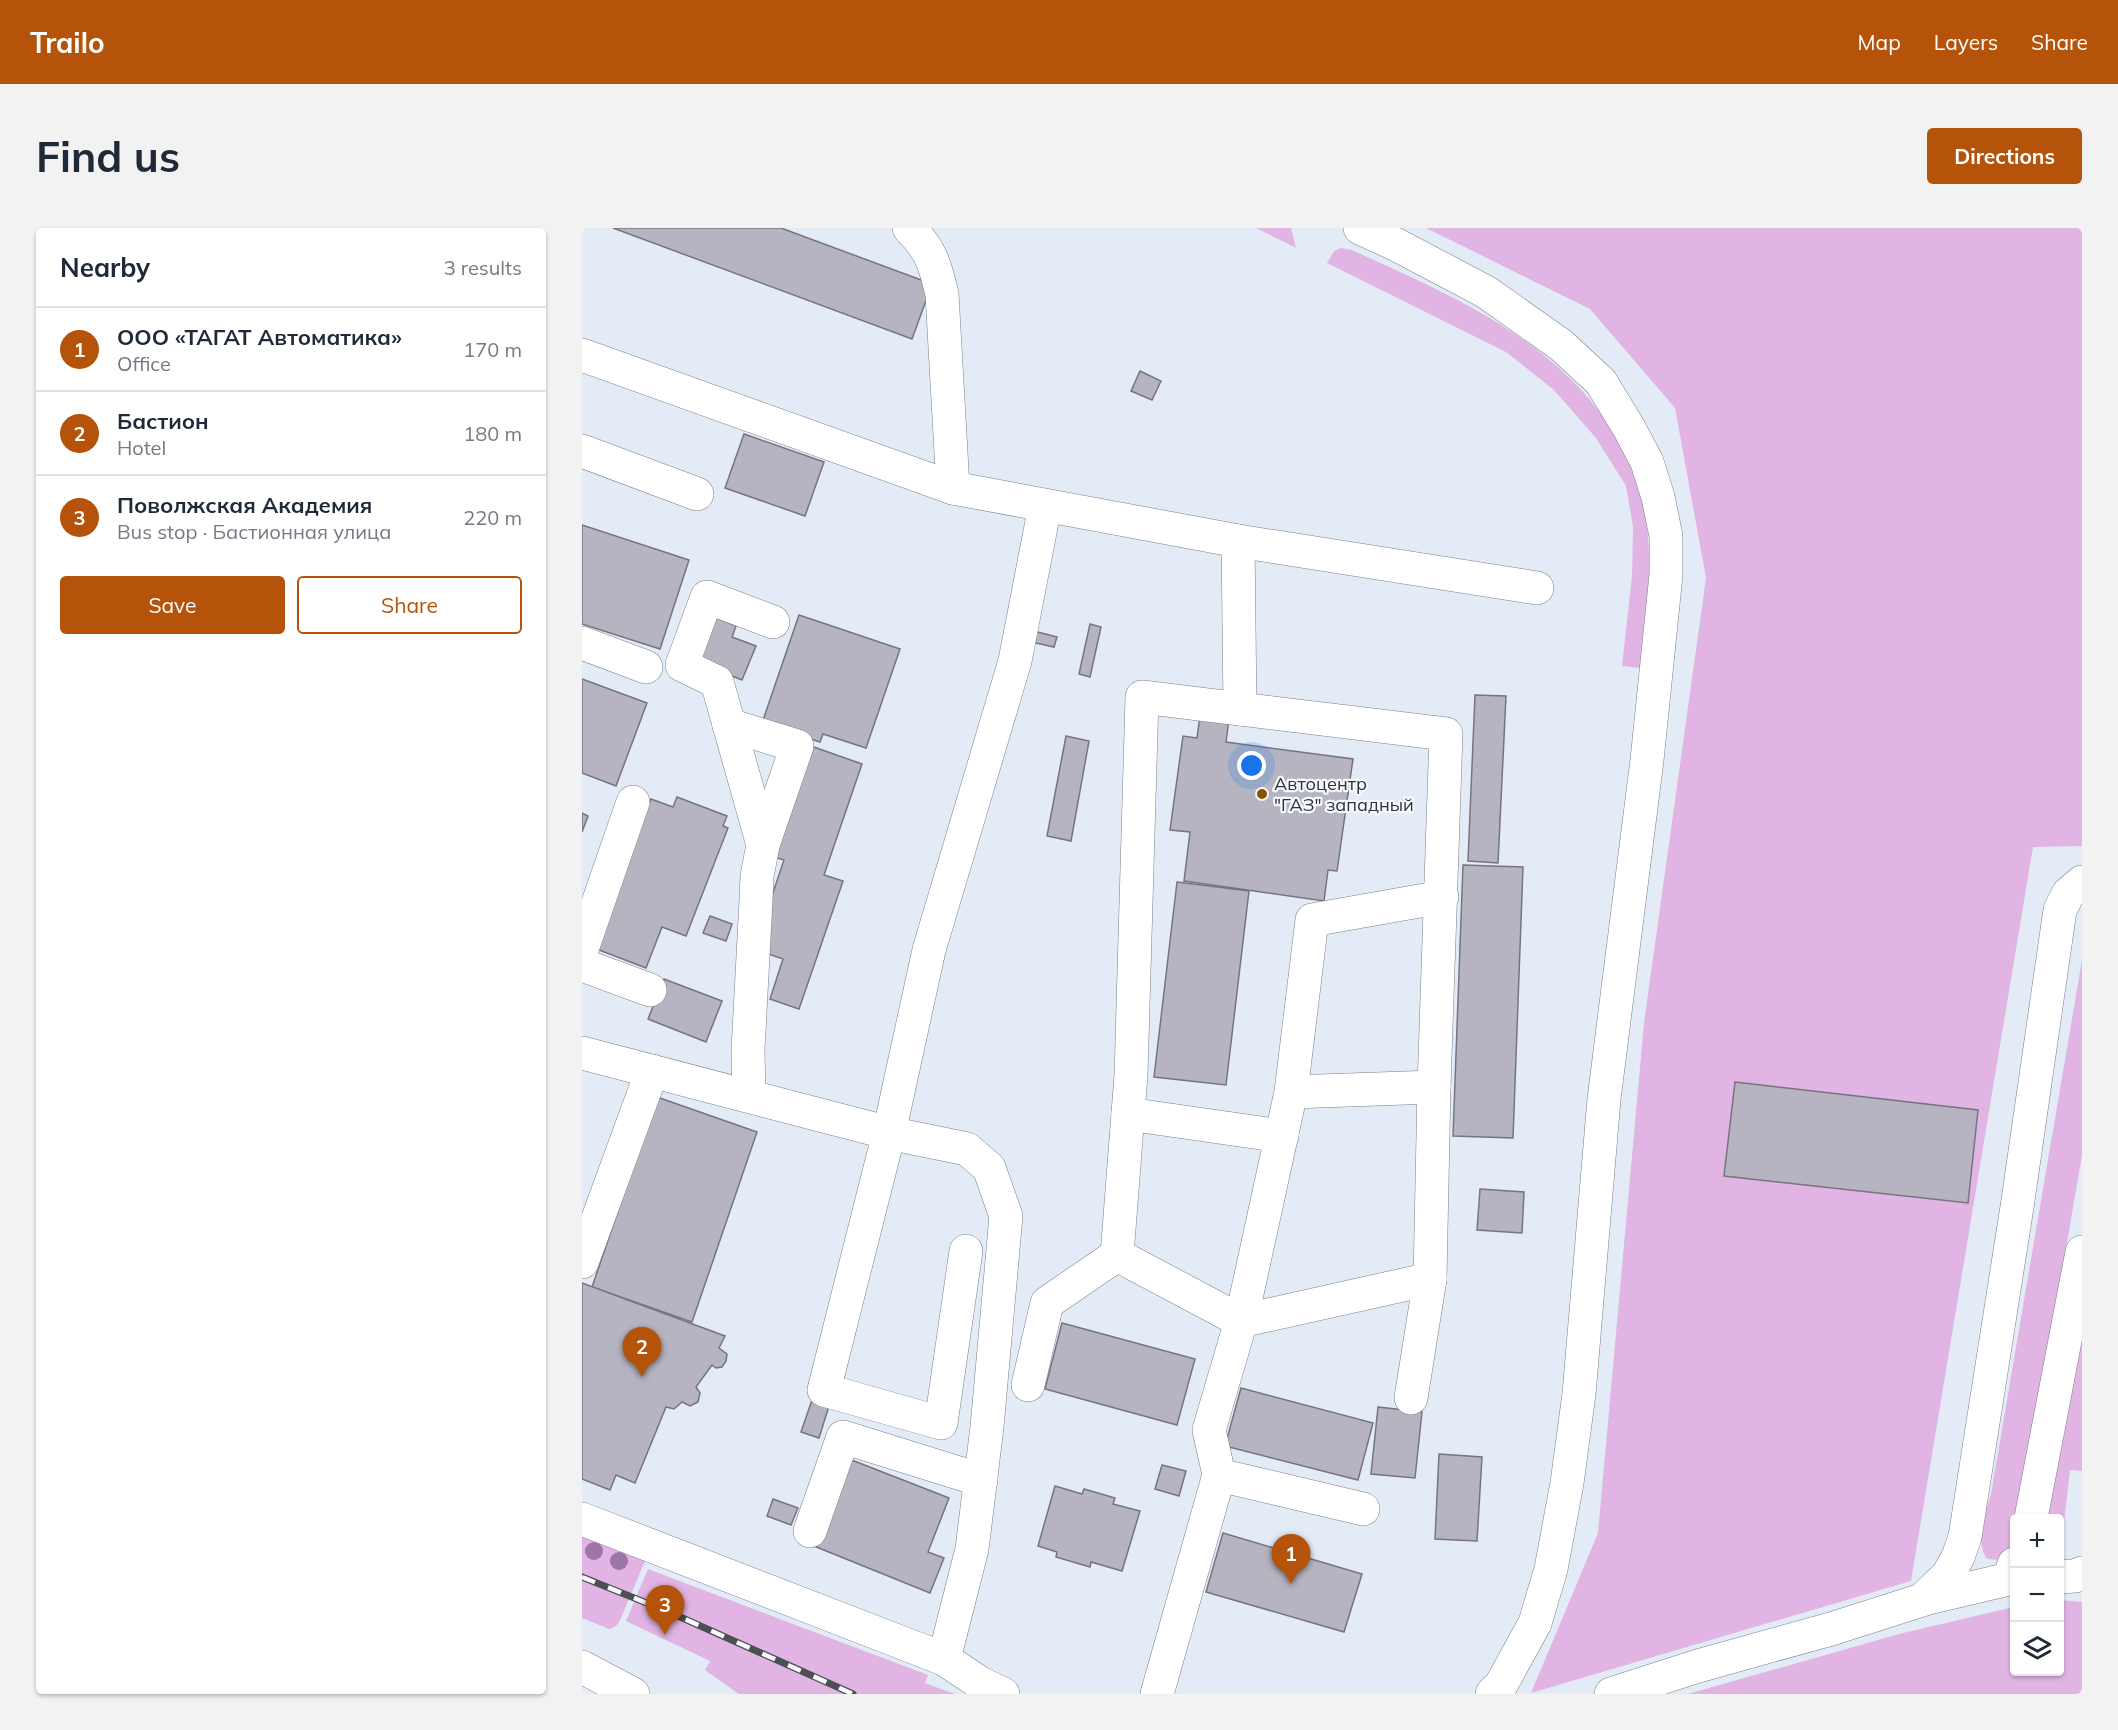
<!DOCTYPE html>
<meta charset="utf-8">
<style>
body{margin:0;font-family:Mulish,sans-serif;background:#f2f2f3;color:#1f2937}
.controls{position:absolute;right:18px;bottom:18px;display:grid;overflow:hidden;border-radius:6px;box-shadow:0 2px 4px #0004}
.controls button{width:54px;height:54px;display:grid;place-items:center;padding:0;border:0;border-bottom:2px solid #e0e1e3;background:#fff;color:#1f2937;font:30px sans-serif}
.you{position:absolute;left:670px;top:538px;width:21px;height:21px;margin:-15px;border:4px solid #fff;border-radius:50%;background:#1a73e8;box-shadow:0 0 0 9px #1a73e833}
.badge{display:grid;place-items:center;width:39px;height:39px;border-radius:50%;background:#b45309;color:#fff;font-size:20px;font-weight:700}
.pin{position:absolute;translate:-50% -50px;filter:drop-shadow(0 2px 3px #0008)}
.pin::after{content:'';position:absolute;top:32px;width:21px;height:18px;background:inherit;clip-path:polygon(0 0,100% 0,50% 100%)}
.list{margin:0;padding:0;list-style:none}
h2{display:flex;justify-content:space-between;align-items:center;height:78px;margin:0;padding:0 24px;font-size:26px}
h2 small{font-size:20px;font-weight:400;color:#747a83}
.list li{display:grid;grid-template-columns:39px 1fr auto;gap:18px;align-items:center;box-sizing:border-box;height:84px;padding:0 24px;border-top:2px solid #e0e1e3}
.list b{display:block;font-size:22px;white-space:nowrap}
.list p{margin:0;font-size:20px;white-space:nowrap;color:#747a83}
.list em{font-size:20px;font-style:normal;color:#747a83}
.actions{display:flex;gap:12px;padding:18px 24px}
.actions a{flex:1;padding:14px 0;border:2px solid #b45309;border-radius:6px;text-align:center;font-size:21px;color:#b45309}
.actions .main{background:#b45309;color:#fff}
.icon{flex:none;width:33px;height:33px;fill:none;stroke:currentColor;stroke-width:2;stroke-linecap:round;stroke-linejoin:round}
.map{position:relative;flex:none;width:1500px;height:1466px;overflow:hidden;border-radius:6px}
header{display:flex;align-items:center;gap:36px;box-sizing:border-box;height:84px;padding:0 30px;background:#b45309;color:#fff}
header strong{font-size:28px}
nav{display:flex;gap:33px;margin-inline-start:auto;font-size:21px}
.intro{display:flex;align-items:center;justify-content:space-between;box-sizing:border-box;height:144px;padding:0 36px}
h1{margin:0;font-size:42px}
.button{padding:15px 27px;border-radius:6px;background:#b45309;color:#fff;font-size:21px;font-weight:700}
main{display:flex;gap:36px;padding:0 36px}
aside{flex:1;background:#fff;border-radius:6px;box-shadow:0 2px 4px #0004}
.map>svg:first-child{display:block}
.green{fill:#e2b4e3}
.building{fill:#b6b4c1;stroke:#757480;stroke-width:1.5}
.lines{fill:none;stroke-linecap:round;stroke-linejoin:round}
.minor-casing{stroke:#79808b;stroke-width:34}
.major-casing{stroke:#79808b;stroke-width:34}
.minor{stroke:#fff;stroke-width:33}
.major{stroke:#fff;stroke-width:33}
.rail-casing{stroke:#4c5055;stroke-width:7}
.rail{stroke:#f5f8fd;stroke-width:4.5;stroke-dasharray:14;stroke-linecap:butt}
.tree{fill:#9d75a8}
.poi-dot{fill:#885200;stroke:#f5f8fd;stroke-width:2}
.labels{text-anchor:middle;stroke-width:4.5;stroke-linejoin:round;paint-order:stroke}
.poi-label{font-size:18px;fill:#2f3236;stroke:#f5f8fd;text-anchor:start}
</style>
<header>
<strong>Trailo</strong>
<nav><a>Map</a><a>Layers</a><a>Share</a></nav>
</header>
<div class="intro"><h1>Find us</h1><a class="button">Directions</a></div>
<main>
<aside>
<h2>Nearby<small>3 results</small></h2>
<ul class="list">
<li><span class="badge">1</span><div><b>ООО «ТАГАТ Автоматика»</b><p>Office</p></div><em>170 m</em></li>
<li><span class="badge">2</span><div><b>Бастион</b><p>Hotel</p></div><em>180 m</em></li>
<li><span class="badge">3</span><div><b>Поволжская Академия</b><p>Bus stop · Бастионная улица</p></div><em>220 m</em></li>
</ul>
<div class="actions"><a class="main">Save</a><a>Share</a></div>
</aside>
<div class="map">
<svg width="1500" height="1466" viewBox="0 0 1500 1466">
<rect width="100%" height="100%" fill="#e3ebf7"/>
<!-- green -->
<g class="green">
<path d="M674,0H709L714,20Z"/>
<path d="M844,0H1500V618L1451,619L1329,1353L949,1465L1016,1305L1062,795L1124,350L1093,180L1008,81Z"/>
<path d="M759,20L770,22C866,66 963,106 1026,195C1036,209 1047,226 1053,242C1060,260 1063,281 1065,300C1071,346 1063,394 1059,440L1040,438L1050,348L1051,298L1044,258L1014,210L972,162L924,124L745,35L752,23Z"/>
<path d="M1500,732V927L1438,1290H1432C1432,1310 1431,1339 1404,1330C1393,1310 1403,1286 1409,1266Z"/>
<path d="M1500,1085V1243L1488,1242L1482,1295L1478,1296V1290H1454Z"/>
<path d="M0,1307L64,1331L39,1390C36,1397 34,1399 27,1401L0,1390Z"/>
<path d="M66,1341L346,1447L343,1455L373,1466H157L123,1442L128,1433L44,1393Z"/>
<path d="M1478,1372L1500,1374V1466H1106L1317,1406L1432,1379V1444H1478Z"/>
</g>
<!-- building -->
<g class="building">
<path d="M31,0H199L350,56L330,111Z"/>
<path d="M558,143L579,153L570,172L549,163Z"/>
<path d="M162,206L242,234L223,288L143,260Z"/>
<path d="M0,297L107,332L78,421L0,396Z"/>
<path d="M121,384L154,398L150,409L174,418L160,452L103,429Z"/>
<path d="M217,387L318,421L284,520L241,506L238,514L180,495Z"/>
<path d="M508,396L519,399L508,449L497,446Z"/>
<path d="M452,403L475,409L472,419L449,414Z"/>
<path d="M0,451L65,475L34,558L0,545Z"/>
<path d="M893,467L924,468L916,635L886,633Z"/>
<path d="M618,487L647,491L644,514L771,531L755,643L746,642L742,673L602,653L608,604L588,602L601,508L615,510Z"/>
<path d="M484,508L507,513L489,613L465,608Z"/>
<path d="M229,518L280,536L242,647L261,653L217,781L188,771L201,731L172,721L202,632L192,629Z"/>
<path d="M95,569L145,588L141,598L146,600L104,708L80,699L64,740L12,720L69,571L91,579Z"/>
<path d="M0,585L6,588L0,604Z"/>
<path d="M881,637L941,639L931,910L871,908Z"/>
<path d="M595,654L667,663L644,857L572,849Z"/>
<path d="M128,688L150,696L144,713L121,705Z"/>
<path d="M82,751L140,773L124,814L66,791Z"/>
<path d="M1153,854L1396,882L1386,975L1142,948Z"/>
<path d="M75,869L175,904L110,1094L10,1059Z"/>
<path d="M898,961L942,964L940,1005L895,1002Z"/>
<path d="M0,1055L143,1108L137,1120L145,1126L144,1133L140,1139L134,1140L130,1137L114,1159L118,1165L116,1174L108,1178L100,1174L92,1181L84,1179L53,1255L34,1247L28,1262L0,1251Z"/>
<path d="M480,1095L613,1131L595,1197L463,1161Z"/>
<path d="M659,1160L791,1195L776,1252L643,1218Z"/>
<path d="M230,1172L247,1178L237,1210L219,1204Z"/>
<path d="M796,1179L840,1184L833,1250L789,1246Z"/>
<path d="M857,1226L900,1229L895,1313L853,1311Z"/>
<path d="M262,1229L367,1270L346,1324L362,1330L348,1365L227,1316Z"/>
<path d="M580,1237L604,1243L597,1268L573,1261Z"/>
<path d="M473,1258L500,1266L502,1261L533,1270L531,1276L558,1283L540,1343L509,1334L508,1339L474,1329L475,1324L456,1318Z"/>
<path d="M191,1271L216,1280L209,1297L185,1288Z"/>
<path d="M641,1305L780,1346L762,1404L624,1364Z"/>
</g>
<g class="lines">
<defs>
<g id="minor">
<path d="M327,0C349,22 353,36 360,66L371,260"/>
<path d="M778,0L813,16L904,64L979,117L1019,154L1047,200L1065,234L1076,269L1084,308V347L1065,532L1022,871L997,1166L985,1255L969,1341L953,1395L919,1457L910,1466"/>
<path d="M0,127L371,260L656,313L955,360"/>
<path d="M0,223L115,266"/>
<path d="M656,313L658,481"/>
<path d="M0,415L64,439"/>
<path d="M560,469L864,506L852,859L848,1051L659,1093L535,1027L549,847Z"/>
<path d="M147,497L215,518L181,617"/>
<path d="M0,721L51,574"/>
<path d="M0,737L68,762"/>
<path d="M0,825L307,905L385,921L407,940L424,988L405,1199L390,1321L362,1431"/>
<path d="M709,864L852,859"/>
<path d="M167,868L166,822L174,672L175,648L181,617L135,454L100,437L125,369L191,394"/>
<path d="M546,886L700,908"/>
<path d="M384,1023L359,1195L242,1162L307,905L347,722L433,433L463,278"/>
<path d="M0,1034L70,843"/>
<path d="M446,1157L465,1075L535,1027"/>
<path d="M829,1170L848,1051"/>
<path d="M637,1247L781,1281"/>
<path d="M1449,1290L1500,1024"/>
<path d="M0,1291L362,1431L398,1455L421,1466"/>
<path d="M228,1303L261,1209L399,1252"/>
<path d="M1478,1349L1493,1348L1500,1345"/>
<path d="M1342,1371L1427,1351L1432,1336"/>
<path d="M575,1466L637,1247L627,1202L659,1093L709,864L730,692L860,669"/>
<path d="M1029,1466L1116,1438L1249,1401L1340,1372L1366,1347L1376,1329L1383,1309L1435,979L1478,682L1486,666L1500,654"/>
</g>
<path id="major" d="M0,1439L51,1466"/>
</defs>
<!-- minor casing -->
<use href="#minor" class="minor-casing"/>
<!-- major casing -->
<use href="#major" class="major-casing"/>
<!-- minor -->
<use href="#minor" class="minor"/>
<!-- major -->
<use href="#major" class="major"/>
<defs>
<path id="rail" d="M0,1349L87,1384L271,1466"/>
</defs>
<!-- rail casing -->
<use href="#rail" class="rail-casing"/>
<!-- rail -->
<use href="#rail" class="rail"/>
</g>
<!-- trees -->
<g class="tree">
<circle cx="12" cy="1323" r="9"/>
<circle cx="37" cy="1333" r="9"/>
</g>
<!-- markers -->
<circle class="poi-dot" cx="680" cy="566" r="6"/>
<g class="labels">
<!-- poi labels -->
<g class="poi-label">
<text x="692" y="562">Автоцентр<tspan x="692" dy="21">"ГАЗ" западный</tspan></text>
</g>
</g>
</svg>
<div class="controls">
<button>+</button>
<button>−</button>
<button><svg class="icon" aria-label="layers" viewBox="0 0 24 24"><path d="M12 4l9 5-9 5-9-5zM3 14l9 5 9-5"/></svg></button>
</div>
<div class="you"></div>
<div class="pin badge" style="left:709px;top:1356px">1</div>
<div class="pin badge" style="left:60px;top:1149px">2</div>
<div class="pin badge" style="left:83px;top:1407px">3</div>
</div>
</main>
